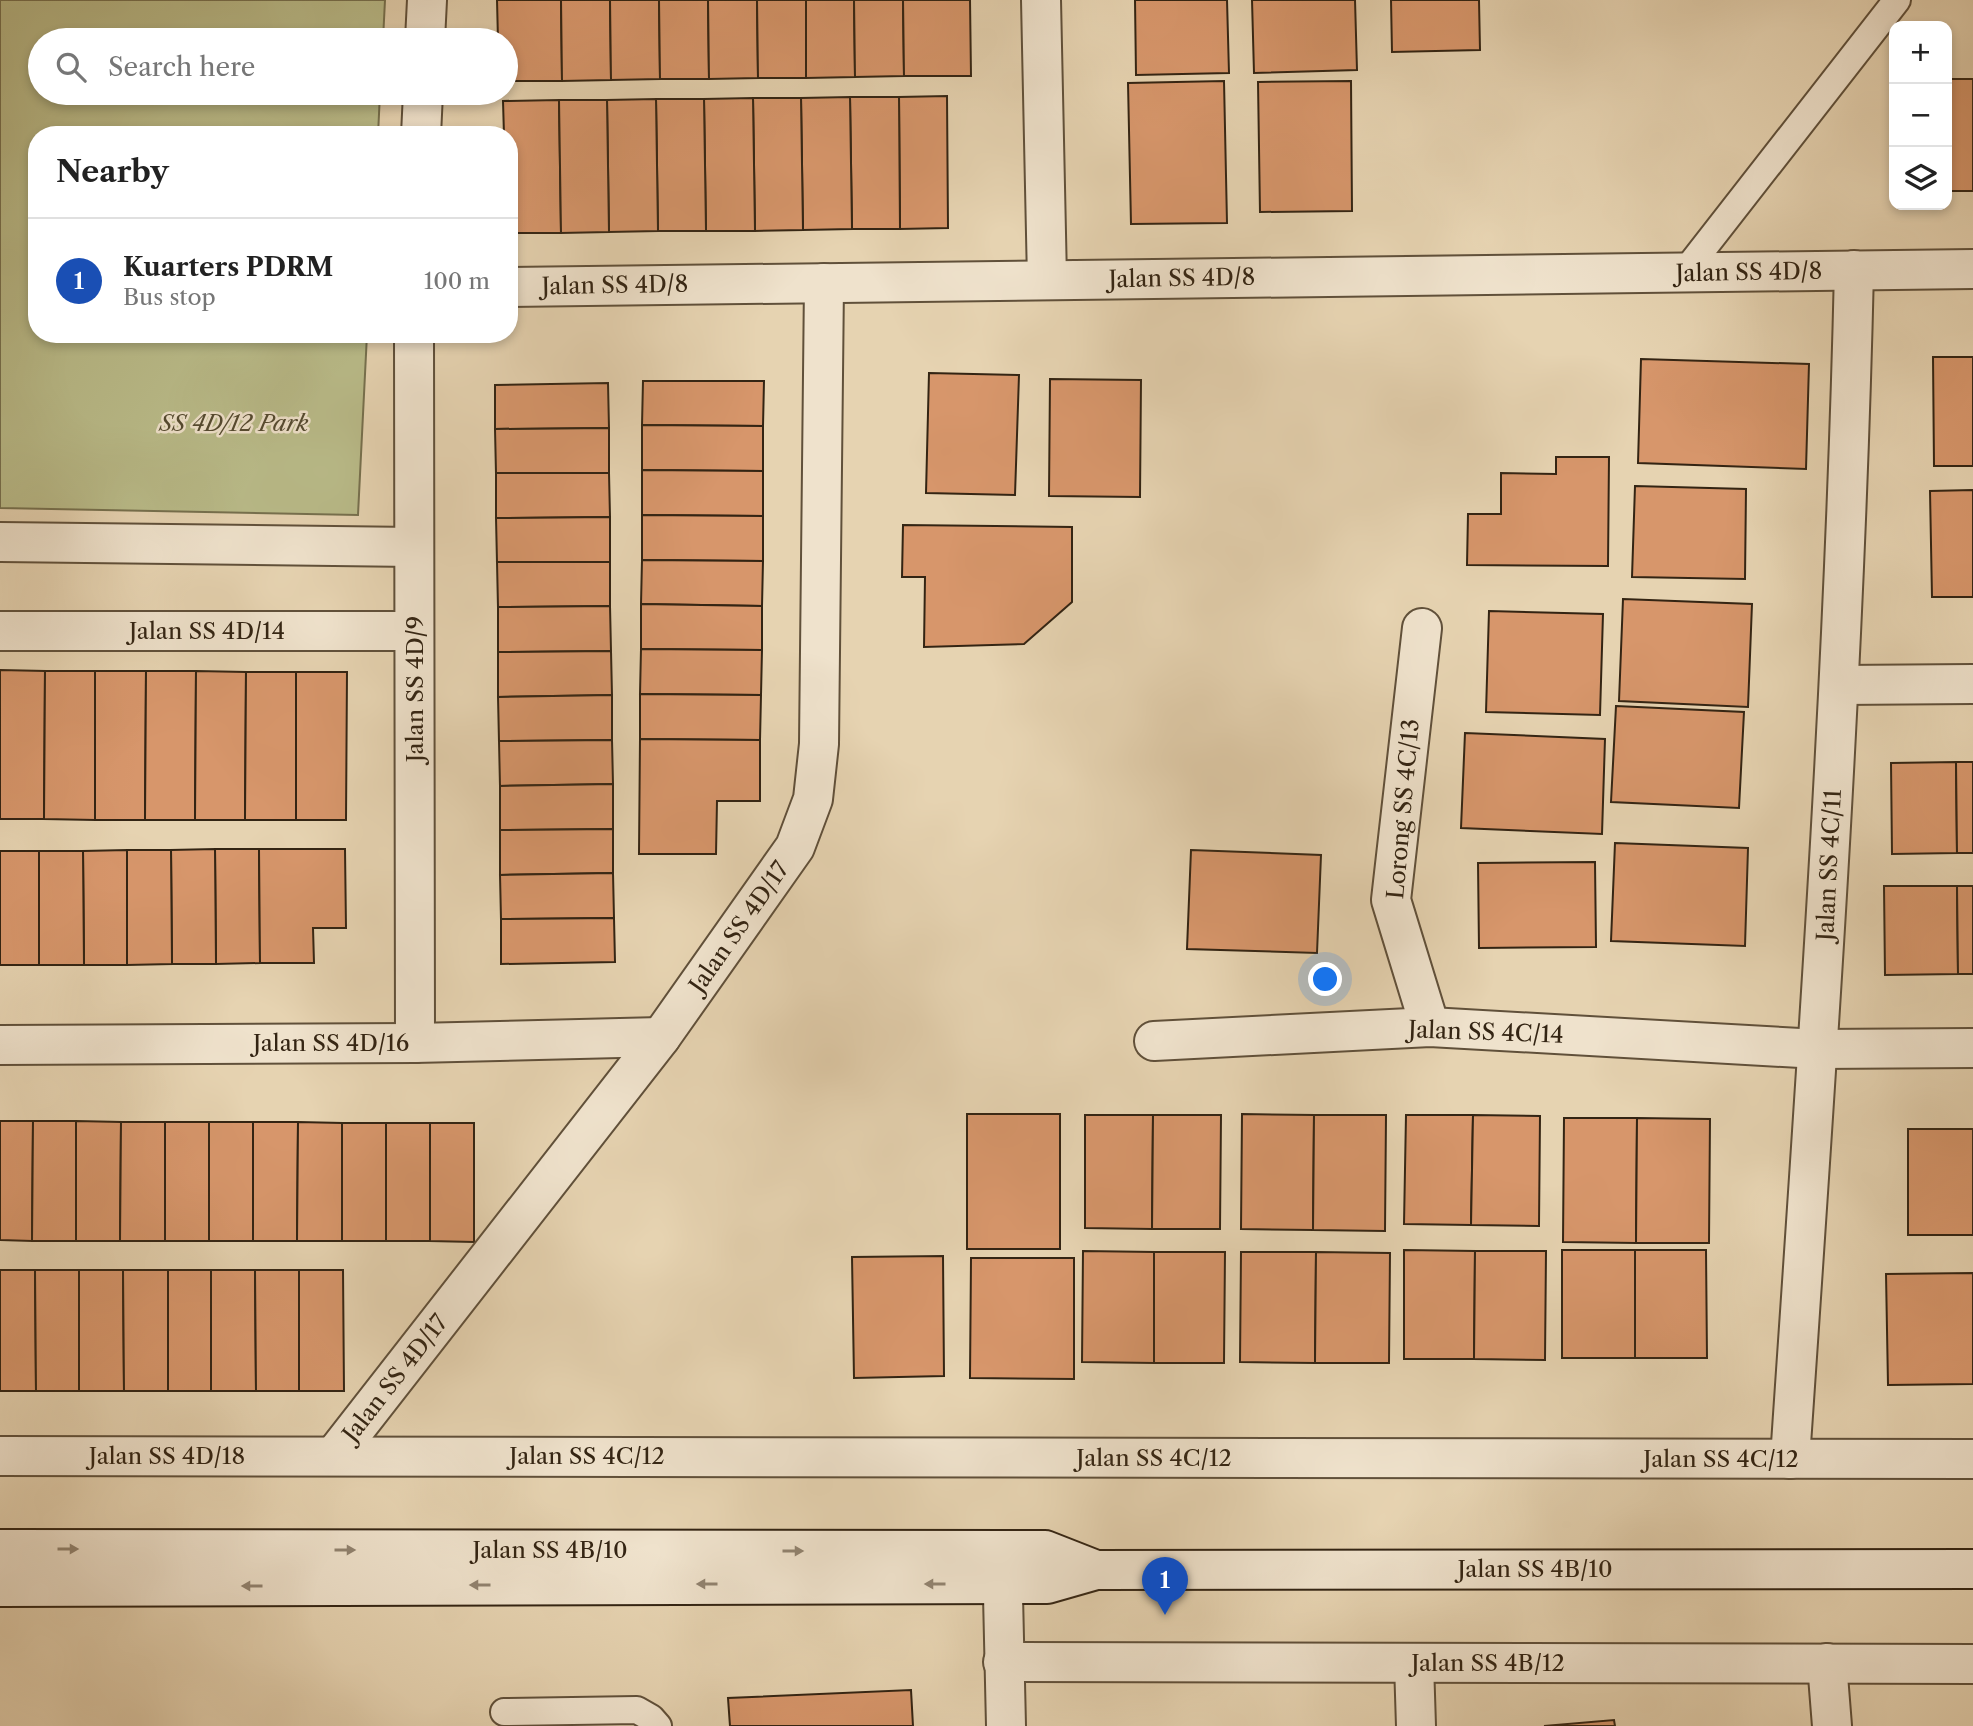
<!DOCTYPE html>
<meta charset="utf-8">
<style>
body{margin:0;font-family:"Libre Caslon Text",serif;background:#f2f2f2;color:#222}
.controls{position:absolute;right:21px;top:21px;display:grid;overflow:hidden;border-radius:14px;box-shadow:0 4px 10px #0003}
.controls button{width:63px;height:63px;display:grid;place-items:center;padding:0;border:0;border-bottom:2px solid #e0e0e0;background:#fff;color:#222;font:35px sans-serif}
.you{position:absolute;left:1326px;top:980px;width:24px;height:24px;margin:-18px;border:5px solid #fff;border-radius:50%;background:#1a73e8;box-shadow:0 0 0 10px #1a73e833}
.badge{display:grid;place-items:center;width:46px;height:46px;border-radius:50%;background:#111827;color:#fff;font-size:23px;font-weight:700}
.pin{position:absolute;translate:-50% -58px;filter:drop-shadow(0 2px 4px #0008)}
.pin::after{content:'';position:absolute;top:37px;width:24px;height:21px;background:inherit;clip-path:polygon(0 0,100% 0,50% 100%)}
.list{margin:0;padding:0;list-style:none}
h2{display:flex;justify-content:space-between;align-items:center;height:91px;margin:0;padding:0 28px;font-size:30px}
h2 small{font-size:23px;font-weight:400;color:#767676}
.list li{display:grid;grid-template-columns:46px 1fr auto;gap:21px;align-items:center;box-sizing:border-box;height:126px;padding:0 28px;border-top:2px solid #e0e0e0}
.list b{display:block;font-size:26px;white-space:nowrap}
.list p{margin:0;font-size:23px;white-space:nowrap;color:#767676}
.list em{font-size:23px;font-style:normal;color:#767676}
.icon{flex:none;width:38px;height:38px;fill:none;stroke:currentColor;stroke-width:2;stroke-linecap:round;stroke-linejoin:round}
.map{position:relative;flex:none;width:1973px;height:1726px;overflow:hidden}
.search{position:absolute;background:#fff;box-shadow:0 4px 10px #0003;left:28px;top:28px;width:490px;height:77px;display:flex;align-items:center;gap:18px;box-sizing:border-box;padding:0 24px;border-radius:38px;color:#767676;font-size:26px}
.panel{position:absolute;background:#fff;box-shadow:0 4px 10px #0003;left:28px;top:126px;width:490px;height:217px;border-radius:28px}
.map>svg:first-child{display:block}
.green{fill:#b9bb89;stroke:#76704e;stroke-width:2}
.building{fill:#d7966b;stroke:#332413;stroke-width:2}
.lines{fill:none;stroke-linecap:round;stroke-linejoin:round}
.lane-casing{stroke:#60503a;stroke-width:30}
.street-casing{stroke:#60503a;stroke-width:42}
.secondary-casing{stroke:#332413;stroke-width:42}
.lane{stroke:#efe2cc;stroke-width:26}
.street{stroke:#efe2cc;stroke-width:38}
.secondary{stroke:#efe2cc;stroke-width:38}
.oneway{fill:#918370}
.labels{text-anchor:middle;stroke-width:5;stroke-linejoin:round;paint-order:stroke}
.street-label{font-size:23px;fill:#332413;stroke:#efe2cc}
.park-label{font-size:23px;font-style:italic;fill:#544a30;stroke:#efe2cc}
</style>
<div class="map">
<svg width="1973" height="1726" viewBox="0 0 1973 1726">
<rect width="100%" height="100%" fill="#e6d3b1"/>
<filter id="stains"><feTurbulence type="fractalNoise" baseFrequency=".00286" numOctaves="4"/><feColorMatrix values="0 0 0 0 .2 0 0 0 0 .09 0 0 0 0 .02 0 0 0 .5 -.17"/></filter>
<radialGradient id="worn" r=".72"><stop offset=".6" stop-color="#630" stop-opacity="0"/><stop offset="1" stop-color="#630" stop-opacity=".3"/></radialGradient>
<!-- green -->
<path class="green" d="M0,0H385L383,40H40V93H380L378,135H37V334H367L358,515L0,508Z"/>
<!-- building -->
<g class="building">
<path d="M497,0H561L562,81H506V40H498Z"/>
<path d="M561,0H610L611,80L562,81Z"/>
<path d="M610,0H659L660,79L611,80Z"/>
<path d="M659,0H708L709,79H660Z"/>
<path d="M708,0H757L758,78L709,79Z"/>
<path d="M757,0H806V78H758Z"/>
<path d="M806,0H854L855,77L806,78Z"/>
<path d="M854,0H903L904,76L855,77Z"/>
<path d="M903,0H970L971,76H904Z"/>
<path d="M1135,0H1227L1229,73L1136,75Z"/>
<path d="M1252,0H1355L1357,70L1254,73Z"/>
<path d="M1391,0H1479L1480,50L1392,52Z"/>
<rect x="1947" y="79" width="26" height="112"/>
<path d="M1224,81L1227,223L1131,224L1128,83Z"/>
<path d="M1351,81L1352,211L1260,212L1258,82Z"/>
<path d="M947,96L948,228L900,229L899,97Z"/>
<path d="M850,97H899L900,229H852Z"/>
<path d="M850,97L852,229L803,230L801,98Z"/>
<path d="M753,98H801L803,230L755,231Z"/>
<path d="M753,98L755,231H706L704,99Z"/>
<path d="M656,99H704L706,231H658Z"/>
<path d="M656,99L658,231L609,232L607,100Z"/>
<path d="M559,100L561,233H509V135H504L503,101Z"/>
<path d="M559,100H607L609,232L561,233Z"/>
<path d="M1933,357H1973V466H1934Z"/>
<path d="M1641,359L1809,364L1806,469L1638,463Z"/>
<path d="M929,373L1019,375L1015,495L926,493Z"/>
<path d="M1050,379L1141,380L1140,497L1049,496Z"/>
<path d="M643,381H764L763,426L642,425Z"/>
<path d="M608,383L609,428L495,429V385Z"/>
<path d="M642,425L763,426V471L642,470Z"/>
<path d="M609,428V473H496L495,429Z"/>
<path d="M1556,457H1609L1608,566L1467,565L1468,514H1501V473L1556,474Z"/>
<path d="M642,470L763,471V516L642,515Z"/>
<path d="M496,473H609L610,517L496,518Z"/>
<path d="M1635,486L1746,489L1745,579L1632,577Z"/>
<path d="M1973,490V597H1932L1930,491Z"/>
<path d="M642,515L763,516V561L642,560Z"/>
<path d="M610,517V562H497L496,518Z"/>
<path d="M903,525L1072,527V602L1024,644L924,647L925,577H902Z"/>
<path d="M642,560L763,561L762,606L641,604Z"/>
<path d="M497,562H610V606L498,607Z"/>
<path d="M1623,599L1752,604L1748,707L1619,701Z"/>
<path d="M641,604L762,606V650L641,649Z"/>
<path d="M610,606L611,651L498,652V607Z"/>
<path d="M1489,611L1603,614L1600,715L1486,712Z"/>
<path d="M641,649L762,650L761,695L640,694Z"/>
<path d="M611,651L612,695L498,697V652Z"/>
<path d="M0,670L45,671L44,819H0Z"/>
<path d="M45,671H95V820L44,819Z"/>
<path d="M95,671H146L145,820H95Z"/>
<path d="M146,671H196L195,820H145Z"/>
<path d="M196,671L246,672L245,820H195Z"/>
<path d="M246,672H296V820H245Z"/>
<path d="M296,672H347L346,820H296Z"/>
<path d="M640,694L761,695L760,740L640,739Z"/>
<path d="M612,695V740L499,741L498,697Z"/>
<path d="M1616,706L1744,712L1739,808L1611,802Z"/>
<path d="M1465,733L1605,739L1602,834L1461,828Z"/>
<path d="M640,739L760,740V801H717L716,854H639Z"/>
<path d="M612,740L613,784L500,786L499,741Z"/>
<path d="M1956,762L1957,853L1892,854L1891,763Z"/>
<path d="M1956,762H1973V853H1957Z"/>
<path d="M613,784V829L500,830V786Z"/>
<path d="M613,829V873L500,875V830Z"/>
<path d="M1615,843L1748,848L1745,946L1611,941Z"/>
<path d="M215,849H259L260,963L216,964Z"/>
<path d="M215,849L216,964H172L171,850Z"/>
<path d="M259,849H345L346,928H313L314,963H260Z"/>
<path d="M127,850H171L172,964L127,965Z"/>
<path d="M127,850V965H84L83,851Z"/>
<path d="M1191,850L1321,855L1317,953L1187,949Z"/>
<rect x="0" y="851" width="39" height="114"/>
<path d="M39,851H83L84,965H39Z"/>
<path d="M1595,862L1596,947L1479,948L1478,863Z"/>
<path d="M613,873L614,918L501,919L500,875Z"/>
<path d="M1884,886H1957L1958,974L1885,975Z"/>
<path d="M1957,886H1973V974H1958Z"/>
<path d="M614,918L615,962L501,964V919Z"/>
<rect x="967" y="1114" width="93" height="135"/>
<path d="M1242,1114L1314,1115L1313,1230L1241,1229Z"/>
<path d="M1085,1115H1153L1152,1229L1085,1228Z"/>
<path d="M1153,1115H1221L1220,1229H1152Z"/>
<path d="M1314,1115H1386L1385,1231L1313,1230Z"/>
<path d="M1406,1115H1473L1471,1225L1404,1224Z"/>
<path d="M1473,1115L1540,1116L1539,1226L1471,1225Z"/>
<path d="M1564,1118H1637L1636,1243L1563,1242Z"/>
<path d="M1637,1118L1710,1119L1709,1243H1636Z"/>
<path d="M0,1121H33L32,1241L0,1240Z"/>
<path d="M33,1121H76V1241H32Z"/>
<path d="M76,1121L121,1122L120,1241H76Z"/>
<path d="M121,1122H165V1241H120Z"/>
<rect x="165" y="1122" width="44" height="119"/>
<rect x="209" y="1122" width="44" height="119"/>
<path d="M253,1122H298L297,1241H253Z"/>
<path d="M298,1122L342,1123V1241H297Z"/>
<rect x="342" y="1123" width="44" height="118"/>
<rect x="386" y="1123" width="44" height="118"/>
<path d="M430,1123H474V1242L430,1241Z"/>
<rect x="1908" y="1129" width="65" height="106"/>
<path d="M1404,1250L1475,1251L1474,1359H1404Z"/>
<rect x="1562" y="1250" width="73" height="108"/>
<path d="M1635,1250H1706L1707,1358H1635Z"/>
<path d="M1083,1251L1154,1252V1363L1082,1362Z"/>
<path d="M1475,1251H1546L1545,1360L1474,1359Z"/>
<path d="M1154,1252H1225L1224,1363H1154Z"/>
<path d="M1241,1252H1316L1315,1363L1240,1362Z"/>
<path d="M1316,1252L1390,1253L1389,1363H1315Z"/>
<path d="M943,1256L944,1376L854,1378L852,1257Z"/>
<path d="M971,1258H1074V1379L970,1378Z"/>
<path d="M0,1270H35L36,1391H0Z"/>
<path d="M35,1270H79V1391H36Z"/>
<path d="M79,1270H123L124,1391H79Z"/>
<path d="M123,1270H168V1391H124Z"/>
<rect x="168" y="1270" width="43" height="121"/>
<path d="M211,1270H255L256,1391H211Z"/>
<path d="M255,1270H299V1391H256Z"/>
<path d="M299,1270H343L344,1391H299Z"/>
<path d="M1973,1273V1384L1888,1385L1886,1274Z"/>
<path d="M911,1690L913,1726H730L728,1698Z"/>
<path d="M1614,1720L1615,1726H1544Z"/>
</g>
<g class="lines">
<defs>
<g id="lane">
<path d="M1684,273L1897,0"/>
<path d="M504,1712L637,1710L651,1718L658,1726"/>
</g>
<g id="street">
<path d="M1041,0L1047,280"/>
<path d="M425,40L427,0"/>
<path d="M421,135L423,93"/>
<path d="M509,287L1973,269"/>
<path d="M414,334L415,1043"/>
<path d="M0,542L414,547"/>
<path d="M1422,628L1391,900L1430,1027"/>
<path d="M0,631H414"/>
<path d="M1839,685L1973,684"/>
<path d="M1154,1041L1430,1027L1818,1049L1973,1048"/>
<path d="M0,1045L415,1043L661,1037"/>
<path d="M0,1456L1973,1459"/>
<path d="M334,1456L661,1037L795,847L813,799L819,744L824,283"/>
<path d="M1790,1459C1817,1063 1845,667 1854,270"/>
<path d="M1002,1552L1006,1726"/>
<path d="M1003,1662L1973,1664"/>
<path d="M1414,1663L1416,1726"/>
<path d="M1827,1663L1832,1726"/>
</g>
<g id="secondary">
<path d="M0,1549L1045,1550L1096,1570"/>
<path d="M0,1587L1047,1584L1096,1570L1973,1569"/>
</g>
</defs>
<!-- lane casing -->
<use href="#lane" class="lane-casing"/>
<!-- street casing -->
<use href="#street" class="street-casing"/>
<!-- secondary casing -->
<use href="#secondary" class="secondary-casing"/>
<!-- lane -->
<use href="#lane" class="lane"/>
<!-- street -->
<use href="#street" class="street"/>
<!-- secondary -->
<use href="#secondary" class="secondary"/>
</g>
<!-- one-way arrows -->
<defs><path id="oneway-solid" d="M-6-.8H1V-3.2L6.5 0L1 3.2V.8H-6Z" transform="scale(1.75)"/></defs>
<g class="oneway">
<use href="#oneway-solid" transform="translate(68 1549)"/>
<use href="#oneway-solid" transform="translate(345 1550)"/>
<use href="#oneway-solid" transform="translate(793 1551)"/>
<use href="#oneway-solid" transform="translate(707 1584) rotate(180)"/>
<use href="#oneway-solid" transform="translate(935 1584) rotate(-180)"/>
<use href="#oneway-solid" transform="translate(480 1585) rotate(180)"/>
<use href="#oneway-solid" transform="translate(252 1586) rotate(180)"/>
</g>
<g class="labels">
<!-- street labels -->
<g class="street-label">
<text transform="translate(1749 272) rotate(-1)" y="8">Jalan SS 4D/8</text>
<text transform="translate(1182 278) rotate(-1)" y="8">Jalan SS 4D/8</text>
<text transform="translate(615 285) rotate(-1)" y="8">Jalan SS 4D/8</text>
<text x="207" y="639">Jalan SS 4D/14</text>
<text transform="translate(415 689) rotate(-90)" y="8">Jalan SS 4D/9</text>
<text transform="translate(1403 809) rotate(-85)" y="8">Lorong SS 4C/13</text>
<text transform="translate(1829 865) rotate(-87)" y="8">Jalan SS 4C/11</text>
<text transform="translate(739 927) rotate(-55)" y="8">Jalan SS 4D/17</text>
<text transform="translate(1486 1032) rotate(2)" y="8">Jalan SS 4C/14</text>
<text x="331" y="1051">Jalan SS 4D/16</text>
<text transform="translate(395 1378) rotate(-52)" y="8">Jalan SS 4D/17</text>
<text x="167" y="1464">Jalan SS 4D/18</text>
<text x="587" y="1464">Jalan SS 4C/12</text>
<text x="1154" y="1466">Jalan SS 4C/12</text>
<text x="1721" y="1467">Jalan SS 4C/12</text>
<text x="550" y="1558">Jalan SS 4B/10</text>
<text x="1535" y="1577">Jalan SS 4B/10</text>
<text x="1488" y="1671">Jalan SS 4B/12</text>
</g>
<!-- park labels -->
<g class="park-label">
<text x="234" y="431">SS 4D/12 Park</text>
</g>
</g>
<rect width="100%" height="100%" filter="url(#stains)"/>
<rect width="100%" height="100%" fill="url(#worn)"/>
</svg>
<div class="controls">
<button>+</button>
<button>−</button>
<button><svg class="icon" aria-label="layers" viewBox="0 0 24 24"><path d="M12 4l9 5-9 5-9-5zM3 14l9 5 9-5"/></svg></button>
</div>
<div class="you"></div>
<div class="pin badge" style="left:1165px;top:1615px;background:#1a4fb4">1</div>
<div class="search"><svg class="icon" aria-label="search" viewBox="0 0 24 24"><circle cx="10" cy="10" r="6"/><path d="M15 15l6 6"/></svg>Search here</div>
<section class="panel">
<h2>Nearby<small></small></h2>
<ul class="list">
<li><span class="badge" style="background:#1a4fb4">1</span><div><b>Kuarters PDRM</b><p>Bus stop</p></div><em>100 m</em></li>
</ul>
</section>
</div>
